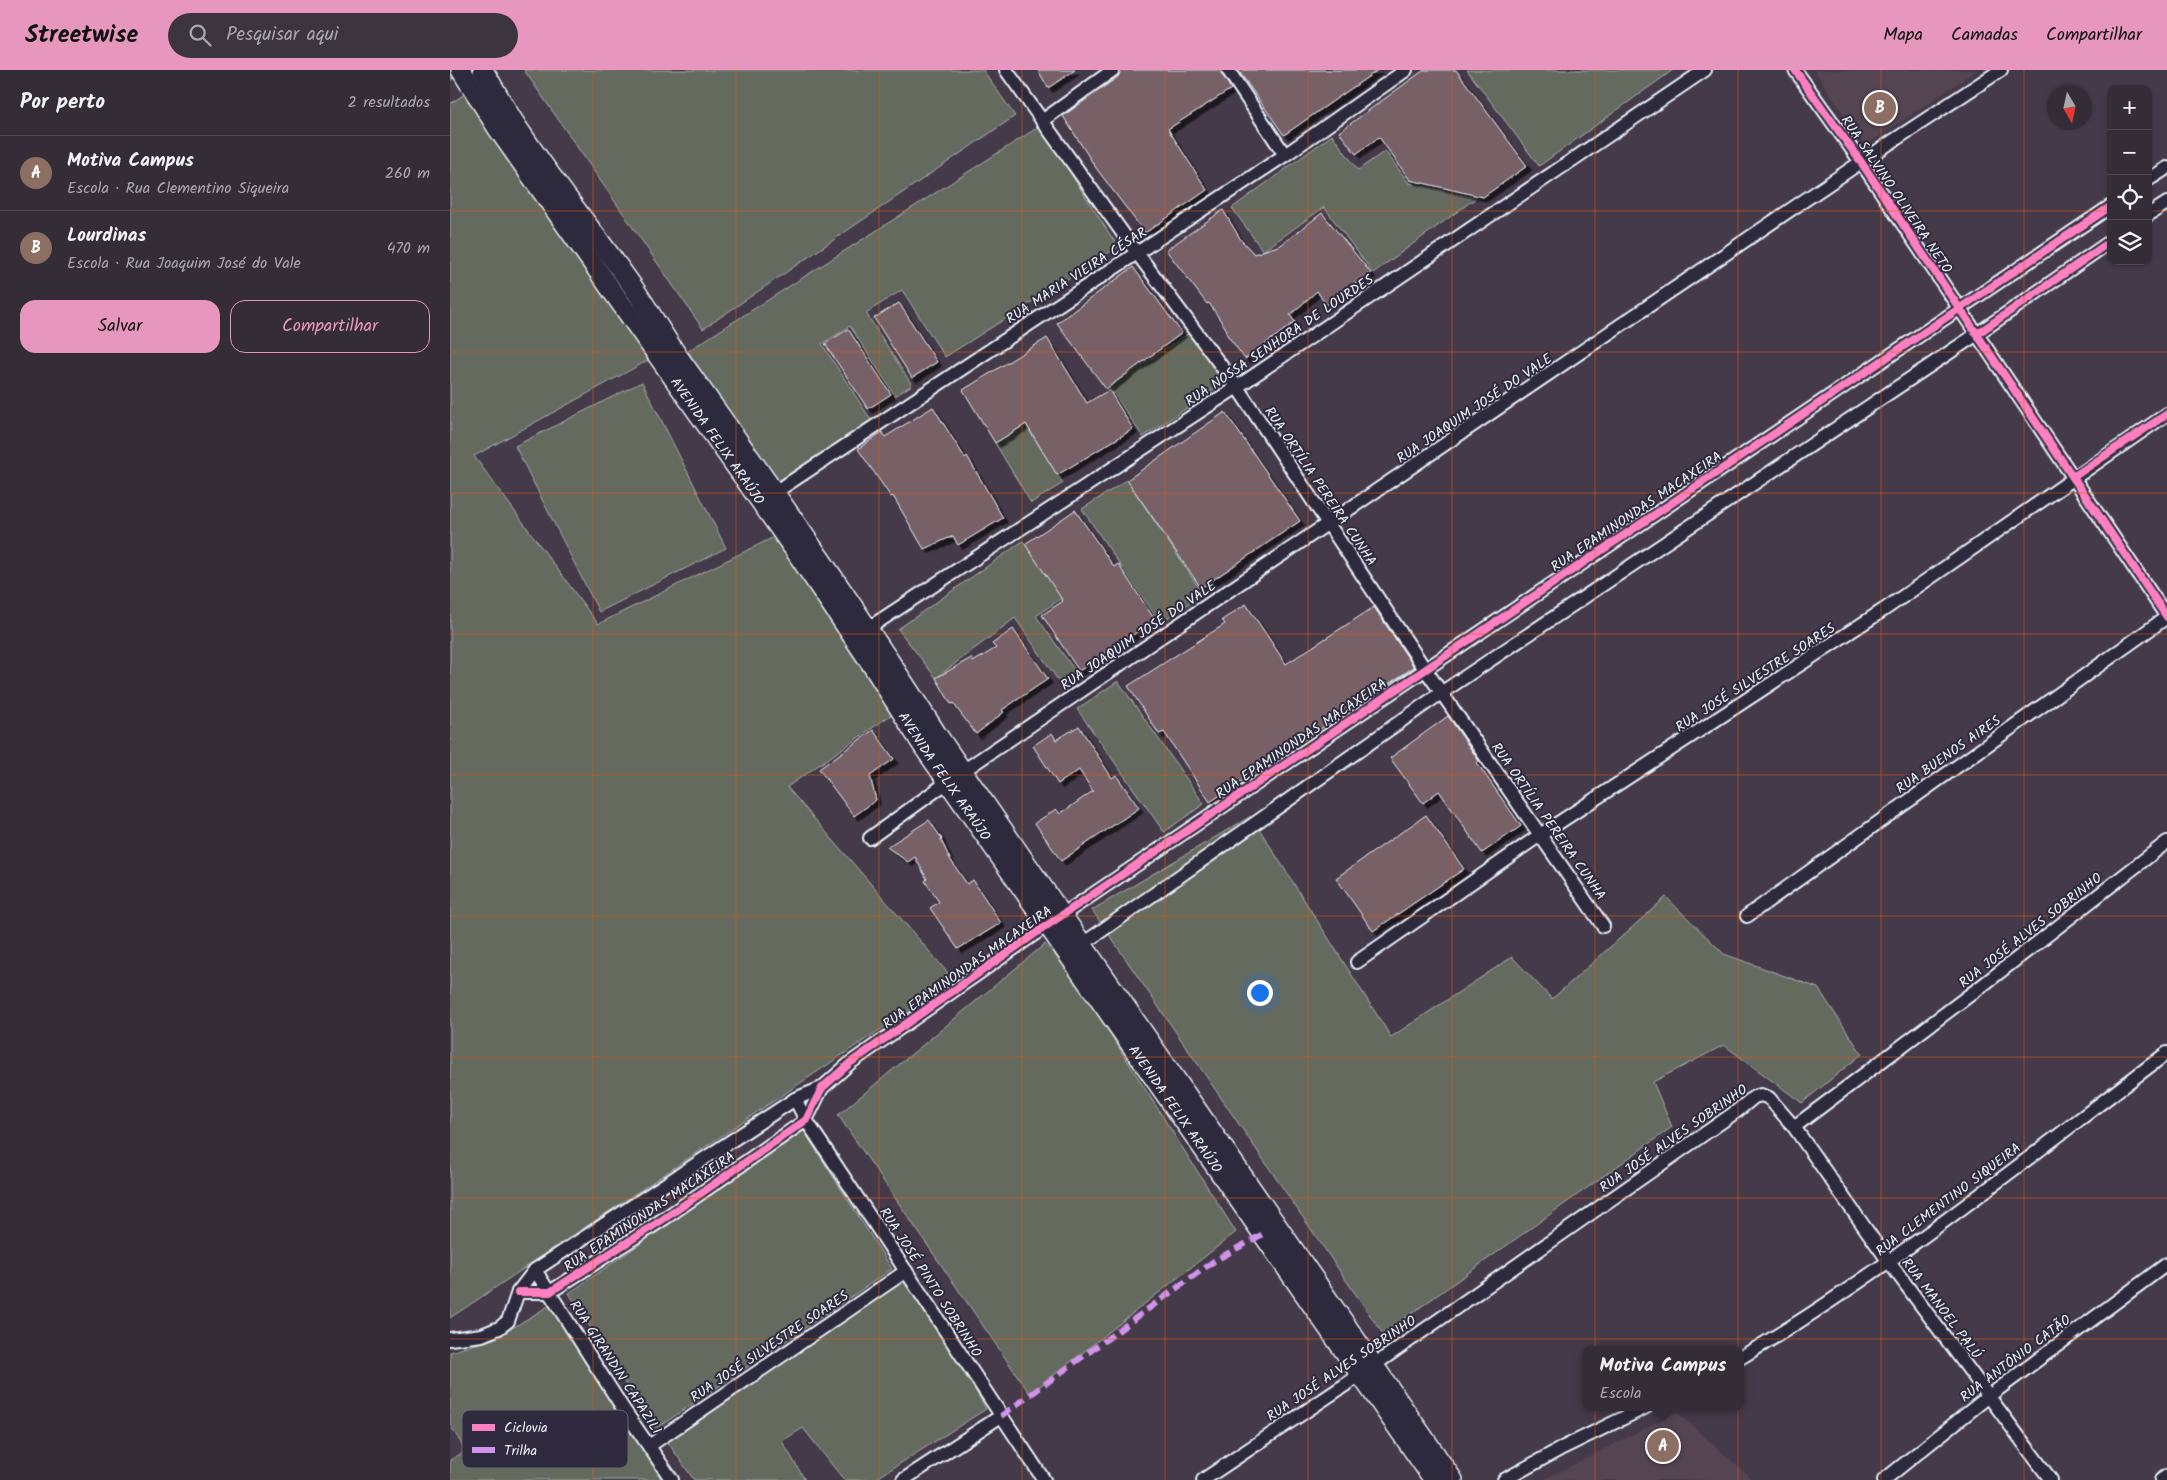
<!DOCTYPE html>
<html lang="pt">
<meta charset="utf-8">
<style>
body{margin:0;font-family:Kalam,sans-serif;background:#3c343f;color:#f1f3f6}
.controls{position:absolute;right:15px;top:15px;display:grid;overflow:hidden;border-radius:10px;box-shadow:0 1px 4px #0004}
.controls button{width:45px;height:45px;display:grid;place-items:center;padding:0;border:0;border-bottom:1px solid #4e4852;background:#342c37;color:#f1f3f6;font:25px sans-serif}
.compass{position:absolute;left:1597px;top:15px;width:45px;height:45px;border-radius:50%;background:#342c37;box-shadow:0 1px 4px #0004;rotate:171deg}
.you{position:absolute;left:809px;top:922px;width:18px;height:18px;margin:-12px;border:4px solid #fff;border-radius:50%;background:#1a73e8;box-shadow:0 0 0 8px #1a73e833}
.badge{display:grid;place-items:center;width:32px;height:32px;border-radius:50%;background:#e797bd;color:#fff;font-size:16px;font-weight:700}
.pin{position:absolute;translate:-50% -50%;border:2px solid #fff;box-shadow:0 1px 5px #0006}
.popup{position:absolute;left:1132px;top:1276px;width:162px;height:65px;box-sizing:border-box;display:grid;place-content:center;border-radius:10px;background:#342c37;filter:drop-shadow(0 1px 4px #0005);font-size:16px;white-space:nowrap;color:#a9a7ad}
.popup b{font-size:19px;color:#f1f3f6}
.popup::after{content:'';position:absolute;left:50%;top:100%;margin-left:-10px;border:10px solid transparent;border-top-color:#342c37}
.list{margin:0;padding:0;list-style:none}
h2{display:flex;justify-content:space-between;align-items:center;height:65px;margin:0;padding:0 20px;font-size:21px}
h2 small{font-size:16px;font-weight:400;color:#a9a7ad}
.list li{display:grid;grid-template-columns:32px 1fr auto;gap:15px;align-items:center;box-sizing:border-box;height:75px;padding:0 20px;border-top:1px solid #4e4852}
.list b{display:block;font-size:19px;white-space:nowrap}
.list p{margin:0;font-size:16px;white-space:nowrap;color:#a9a7ad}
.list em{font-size:16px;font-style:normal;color:#a9a7ad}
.actions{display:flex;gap:10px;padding:15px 20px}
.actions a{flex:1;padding:11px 0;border:1px solid #e797bd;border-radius:15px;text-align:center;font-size:18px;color:#e797bd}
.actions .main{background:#e797bd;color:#111}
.icon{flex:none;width:28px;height:28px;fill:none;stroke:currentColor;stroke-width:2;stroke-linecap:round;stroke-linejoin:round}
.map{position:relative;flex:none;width:1717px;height:1410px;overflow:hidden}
header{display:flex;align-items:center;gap:30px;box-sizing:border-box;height:70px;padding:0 25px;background:#e797bd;color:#111}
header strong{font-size:24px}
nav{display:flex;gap:28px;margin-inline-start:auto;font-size:18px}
.search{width:350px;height:45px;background:#3c343f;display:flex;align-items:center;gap:12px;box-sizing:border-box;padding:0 18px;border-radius:28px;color:#a9a7ad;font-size:19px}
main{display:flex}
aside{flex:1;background:#342c37}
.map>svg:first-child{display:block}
.built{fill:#544552}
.green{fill:#656b5e;stroke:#a6aeab}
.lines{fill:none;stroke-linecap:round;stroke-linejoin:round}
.stream{stroke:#8a9ca9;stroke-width:4.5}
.building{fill:#776066;stroke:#e8f1f8;filter:url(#shadow)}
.minor-casing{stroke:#e8f1f8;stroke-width:16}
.secondary-casing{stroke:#e8f1f8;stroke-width:22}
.minor{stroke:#2f2a3d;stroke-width:12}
.secondary{stroke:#2f2a3d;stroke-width:19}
.quiet{stroke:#d193ec;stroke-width:6;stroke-dasharray:12 6;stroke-linecap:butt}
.cycleway-casing{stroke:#2f2a3d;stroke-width:11}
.cycleway{stroke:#ff80c0;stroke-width:8}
.grid{fill:none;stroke:#e8590c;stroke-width:1;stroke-opacity:0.55}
.labels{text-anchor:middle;stroke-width:4;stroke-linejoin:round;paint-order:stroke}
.street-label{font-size:14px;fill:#e8f1f8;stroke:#2f2a3d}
.key{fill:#2f2a3d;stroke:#666675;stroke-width:1}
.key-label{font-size:14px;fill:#e8f1f8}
</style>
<header>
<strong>Streetwise</strong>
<div class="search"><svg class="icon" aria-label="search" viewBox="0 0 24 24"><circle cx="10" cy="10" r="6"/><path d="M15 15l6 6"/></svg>Pesquisar aqui</div>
<nav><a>Mapa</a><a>Camadas</a><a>Compartilhar</a></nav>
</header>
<main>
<aside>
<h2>Por perto<small>2 resultados</small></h2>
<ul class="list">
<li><span class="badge" style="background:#8d6e63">A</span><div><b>Motiva Campus</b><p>Escola · Rua Clementino Siqueira</p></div><em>260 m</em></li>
<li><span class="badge" style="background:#8d6e63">B</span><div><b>Lourdinas</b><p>Escola · Rua Joaquim José do Vale</p></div><em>470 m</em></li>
</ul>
<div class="actions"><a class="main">Salvar</a><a>Compartilhar</a></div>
</aside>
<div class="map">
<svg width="1717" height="1410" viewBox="0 0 1717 1410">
<defs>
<filter id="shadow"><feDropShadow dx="4.5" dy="4.5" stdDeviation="0" flood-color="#0009"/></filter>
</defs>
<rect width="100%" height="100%" fill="#453a49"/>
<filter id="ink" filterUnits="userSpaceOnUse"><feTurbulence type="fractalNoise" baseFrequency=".02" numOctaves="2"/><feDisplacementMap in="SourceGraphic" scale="10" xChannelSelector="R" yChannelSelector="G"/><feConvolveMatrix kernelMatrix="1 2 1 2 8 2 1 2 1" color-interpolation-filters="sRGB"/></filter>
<g filter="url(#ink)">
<!-- built -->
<g class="built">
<path d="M1364,0H1527L1415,76Z"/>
<path d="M1227,1342L1303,1410H1093Z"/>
</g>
<!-- green -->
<g class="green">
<path d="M74,0H533L565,46L253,259Z"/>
<path d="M1017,0H1223L1089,96Z"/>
<path d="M43,5L224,276L24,386L148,554L330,464L441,645L337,717L504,910L0,1248V34Z"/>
<path d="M590,56L668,177L495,287L452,220L416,243L462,315L445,326L400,256L372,274L423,353L325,415L238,281Z"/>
<path d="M882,65L908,100L935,81L959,113L1026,128L923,203L874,137L813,181L782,138Z"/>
<path d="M739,263L774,313L693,367L659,317Z"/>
<path d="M192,312L276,478L149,542L65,376Z"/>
<path d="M576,355L613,413L581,433L545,373Z"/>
<path d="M677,410L753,524L710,553L632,439Z"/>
<path d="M573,471L613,527L586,546L628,605L612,616L565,548L486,608L448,559Z"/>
<path d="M668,611L754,734L714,762L627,639Z"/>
<path d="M801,746L941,967L1062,887L1102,929L1216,827L1274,884L1368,918L1412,984L1352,1033L1274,975L1203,1012L1222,1057L933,1264L642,840Z"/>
<path d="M595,874L626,910L786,1162L580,1324L388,1045Z"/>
<path d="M354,1061L442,1199L204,1360L119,1223Z"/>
<path d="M449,1205L466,1217L536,1339L424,1410H394L353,1358L332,1371L355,1410H244L217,1371Z"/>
<path d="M100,1235L212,1410H0V1390L16,1381L0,1355V1282L46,1268Z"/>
</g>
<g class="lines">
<!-- stream -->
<path class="stream" d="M0,9L4,6"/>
</g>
<!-- building -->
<g class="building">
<path d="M588,0H625L598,18Z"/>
<path d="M671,0H770L781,19L718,59L757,120L695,163L646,98L613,46L668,7Z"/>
<path d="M788,0H928L834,65Z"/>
<path d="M974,0H1006L1077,96L1033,127L960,110L929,67L906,84L889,62Z"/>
<path d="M773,140L791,170L804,184L831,175L872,143L921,203L876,235L867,221L840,245L845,252L795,289L775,262L777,260L759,233L757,234L716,180Z"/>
<path d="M683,197L732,263L656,319L607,253Z"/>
<path d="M449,233L487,292L462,308L424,248Z"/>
<path d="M398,259L441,324L418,339L375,274Z"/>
<path d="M597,268L637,333L659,320L683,359L607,405L576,354L545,373L513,320Z"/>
<path d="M483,337L515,388L517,386L553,448L508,475L503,466L474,479L443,426L441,427L408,379L432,362L435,367Z"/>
<path d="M775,342L850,451L751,518L677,410Z"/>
<path d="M625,440L664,497L668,494L705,550L629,601L592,545L613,531L575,474Z"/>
<path d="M796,534L836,594L924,537L964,597L760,732L714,662L709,664L678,616L775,554L772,550Z"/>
<path d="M563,559L598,609L552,640L554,642L526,664L503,633L501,634L486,608L521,588L523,592L546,578L542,574Z"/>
<path d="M998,646L1029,691L1027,693L1071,756L1032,783L989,721L973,733L940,688Z"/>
<path d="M629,656L662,708L666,705L689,738L611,791L585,753L606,739L610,744L643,721L629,700L608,714L583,676L602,663L606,670Z"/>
<path d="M423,660L444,689L420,706L426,730L404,746L369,699Z"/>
<path d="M976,745L1014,799L923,861L886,808Z"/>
<path d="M479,750L492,769L491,770L500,789L517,814L523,810L551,853L508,879L480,838L489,832L475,811L477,809L465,787L458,792L437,777Z"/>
</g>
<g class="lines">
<defs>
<g id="minor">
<path d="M556,0L687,183L787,317L975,599L1153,856"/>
<path d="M778,0L835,85"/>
<path d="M1345,0L1411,92L1717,547"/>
<path d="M592,51L663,0"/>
<path d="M1698,110L1717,98"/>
<path d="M1698,145L1717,133"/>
<path d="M318,427L835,85L956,0"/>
<path d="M417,559L787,317L1255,0"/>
<path d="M513,701L1411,92L1551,0"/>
<path d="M420,768L499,711"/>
<path d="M1297,846L1717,547"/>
<path d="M627,878L991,623L1527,264L1661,171"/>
<path d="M907,892L1090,765L1435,539L1717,344"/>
<path d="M345,1029L356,1050L594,1410"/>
<path d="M1344,1057L1533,915L1717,772"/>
<path d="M85,1200L174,1340L222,1410"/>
<path d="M68,1222H100L215,1148L356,1050L372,1018L400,993L599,854L1661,136"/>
<path d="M0,1269L32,1265L49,1258L58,1251L68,1222L85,1200L345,1029L372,1018"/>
<path d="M1290,1288C1441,1199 1577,1088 1717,983"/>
<path d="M199,1376L456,1201"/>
<path d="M453,1410L551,1346"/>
<path d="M753,1410L910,1305L1287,1041L1304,1027L1311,1025L1319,1028L1344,1057L1439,1192L1601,1410"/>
<path d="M1054,1410L1112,1378L1196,1337"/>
<path d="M1434,1410L1539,1326L1717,1194"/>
<path d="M1711,1410L1717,1406"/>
</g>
<g id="secondary">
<path id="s1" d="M11,0L48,59L344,479L422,595L473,676L984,1410"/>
<path d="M33,0C43,16 52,33 62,49C99,107 143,160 183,217C199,240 213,265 229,288C318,412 406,537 488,666L1003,1410"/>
</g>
</defs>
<!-- minor casing -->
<use href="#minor" class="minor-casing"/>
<!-- secondary casing -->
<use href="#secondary" class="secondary-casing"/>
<!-- minor -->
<use href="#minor" class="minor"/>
<!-- secondary -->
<use href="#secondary" class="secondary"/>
<!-- quiet -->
<path class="quiet" d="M551,1346L764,1191L813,1164"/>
<defs>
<g id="cycleway">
<path d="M1345,0L1411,92L1717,547"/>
<path d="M1527,264L1661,171"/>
<path d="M1623,407L1717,344"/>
<path d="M68,1222H100L215,1148L356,1050L372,1018L400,993L599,854L1661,136"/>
</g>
</defs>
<!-- cycleway casing -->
<use href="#cycleway" class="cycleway-casing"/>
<!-- cycleway -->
<use href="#cycleway" class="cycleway"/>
</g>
</g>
<!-- grid -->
<path class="grid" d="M143,0V1410M286,0V1410M429,0V1410M572,0V1410M715,0V1410M858,0V1410M1002,0V1410M1145,0V1410M1288,0V1410M1431,0V1410M1574,0V1410M0,141H1661M1698,141H1717M0,282H1717M0,423H1717M0,564H1717M0,705H1717M0,846H1717M0,987H1717M0,1128H1717M0,1269H1717"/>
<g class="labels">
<!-- street labels -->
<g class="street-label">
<text transform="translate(1447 124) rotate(56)" y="5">RUA SALVINO OLIVEIRA NETO</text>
<text transform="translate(626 205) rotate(-33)" y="5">RUA MARIA VIEIRA CÉSAR</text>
<text transform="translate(829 270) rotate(-34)" y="5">RUA NOSSA SENHORA DE LOURDES</text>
<text transform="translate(1024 338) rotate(-34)" y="5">RUA JOAQUIM JOSÉ DO VALE</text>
<text dy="5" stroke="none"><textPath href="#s1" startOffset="451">AVENIDA FELIX ARAÚJO</textPath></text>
<text transform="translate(871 416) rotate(56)" y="5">RUA ORTÍLIA PEREIRA CUNHA</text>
<text transform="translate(1186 441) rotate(-34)" y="5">RUA EPAMINONDAS MACAXEIRA</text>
<text transform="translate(688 565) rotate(-34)" y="5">RUA JOAQUIM JOSÉ DO VALE</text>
<text transform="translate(1305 607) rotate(-33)" y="5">RUA JOSÉ SILVESTRE SOARES</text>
<text transform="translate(851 668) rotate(-34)" y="5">RUA EPAMINONDAS MACAXEIRA</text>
<text transform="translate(1498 684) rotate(-35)" y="5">RUA BUENOS AIRES</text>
<text dy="5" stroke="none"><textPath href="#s1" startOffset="856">AVENIDA FELIX ARAÚJO</textPath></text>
<text transform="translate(1099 751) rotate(55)" y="5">RUA ORTÍLIA PEREIRA CUNHA</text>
<text transform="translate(1580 860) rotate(-38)" y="5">RUA JOSÉ ALVES SOBRINHO</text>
<text transform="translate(517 897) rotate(-35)" y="5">RUA EPAMINONDAS MACAXEIRA</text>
<text dy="5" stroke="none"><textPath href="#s1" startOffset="1261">AVENIDA FELIX ARAÚJO</textPath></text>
<text transform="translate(1223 1068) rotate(-35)" y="5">RUA JOSÉ ALVES SOBRINHO</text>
<text transform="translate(1498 1129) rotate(-37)" y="5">RUA CLEMENTINO SIQUEIRA</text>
<text transform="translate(199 1141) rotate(-34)" y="5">RUA EPAMINONDAS MACAXEIRA</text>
<text transform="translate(481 1212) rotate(57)" y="5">RUA JOSÉ PINTO SOBRINHO</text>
<text transform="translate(1492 1238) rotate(53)" y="5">RUA MANOEL PALÚ</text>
<text transform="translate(319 1276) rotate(-34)" y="5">RUA JOSÉ SILVESTRE SOARES</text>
<text transform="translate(1565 1288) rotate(-37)" y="5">RUA ANTÔNIO CATÃO</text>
<text transform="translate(166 1297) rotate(57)" y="5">RUA GIRANDIN CAPAZILI</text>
<text transform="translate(891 1298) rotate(-34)" y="5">RUA JOSÉ ALVES SOBRINHO</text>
</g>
</g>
<!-- legend -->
<rect x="12" y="1340" width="166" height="58" rx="8" class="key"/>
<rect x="22" y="1354" width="23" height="7" fill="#ff80c0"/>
<rect x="22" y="1377" width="23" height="6" fill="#d193ec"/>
<g class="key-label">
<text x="54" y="1362">Ciclovia</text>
<text x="54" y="1385">Trilha</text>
</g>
</svg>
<div class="controls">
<button>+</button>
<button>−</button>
<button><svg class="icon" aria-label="locate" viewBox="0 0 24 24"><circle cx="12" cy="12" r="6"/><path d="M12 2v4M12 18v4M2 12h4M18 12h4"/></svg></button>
<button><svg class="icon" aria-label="layers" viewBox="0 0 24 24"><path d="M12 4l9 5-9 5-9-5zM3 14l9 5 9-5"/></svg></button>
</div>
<svg class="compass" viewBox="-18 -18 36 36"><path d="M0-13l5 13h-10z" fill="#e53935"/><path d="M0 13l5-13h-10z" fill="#a9a7ad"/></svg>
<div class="you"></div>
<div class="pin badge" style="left:1213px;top:1376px;background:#8d6e63">A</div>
<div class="popup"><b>Motiva Campus</b>Escola</div>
<div class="pin badge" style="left:1430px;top:38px;background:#8d6e63">B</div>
</div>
</main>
